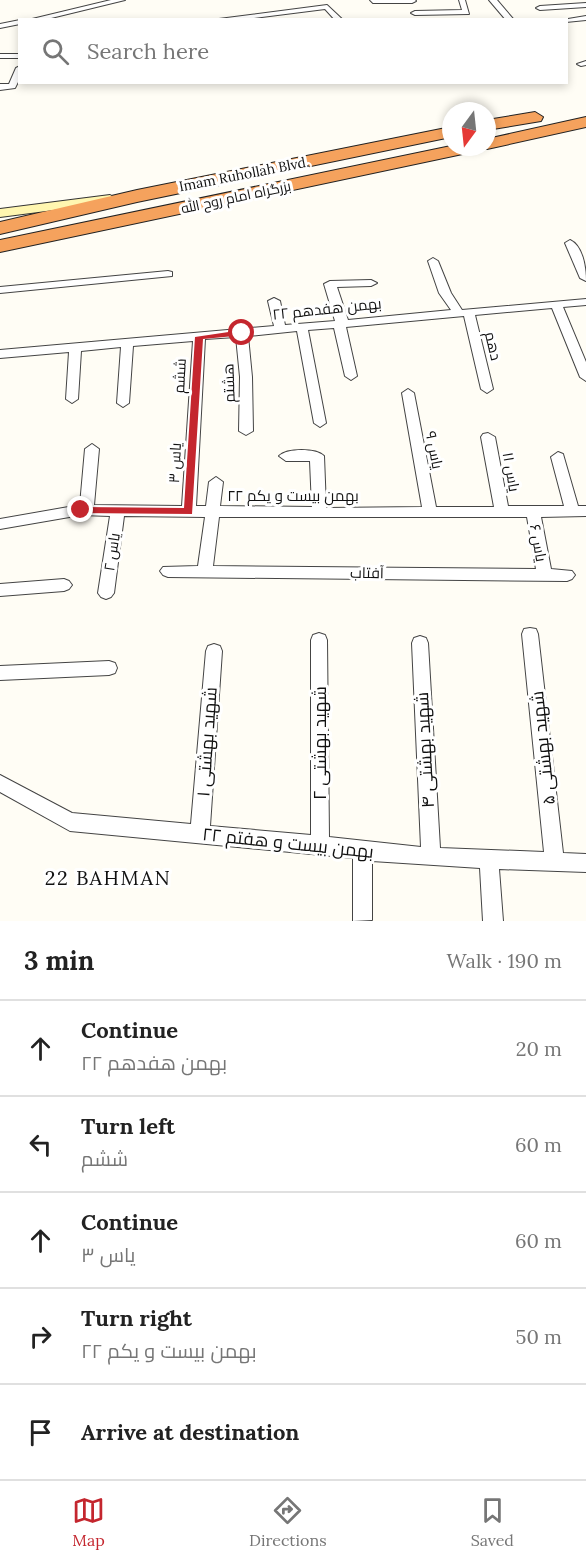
<!DOCTYPE html>
<meta charset="utf-8">
<style>
body{margin:0;font-family:Lora,Cairo,serif;background:#f2f2f2;color:#222}
.compass{position:absolute;left:442px;top:102px;width:54px;height:54px;border-radius:50%;background:#fff;box-shadow:0 3px 9px #0003;rotate:195deg}
.stop{position:absolute;width:18px;height:18px;margin:-14px;border:4px solid #c4262e;border-radius:50%;background:#fff}
.stop.end{background:#c4262e;border-color:#fff;box-shadow:0 2px 6px #0008}
.list{margin:0;padding:0;list-style:none}
h2{display:flex;justify-content:space-between;align-items:center;height:78px;margin:0;padding:0 24px;font-size:26px}
h2 small{font-size:20px;font-weight:400;color:#767676}
.list li{display:grid;grid-template-columns:39px 1fr auto;gap:18px;align-items:center;box-sizing:border-box;height:96px;padding:0 24px;border-top:2px solid #e0e0e0}
.list b{display:block;font-size:22px;white-space:nowrap}
.list p{margin:0;font-size:20px;white-space:nowrap;color:#767676}
.list em{font-size:20px;font-style:normal;color:#767676}
.icon{flex:none;width:33px;height:33px;fill:none;stroke:currentColor;stroke-width:2;stroke-linecap:round;stroke-linejoin:round}
.map{position:relative;flex:none;width:586px;height:921px;overflow:hidden}
.search{position:absolute;background:#fff;box-shadow:0 3px 9px #0003;left:18px;right:18px;top:18px;height:66px;display:flex;align-items:center;gap:15px;box-sizing:border-box;padding:0 21px;border-radius:0px;color:#767676;font-size:22px}
.sheet{height:558px;background:#fff}
nav{display:flex;justify-content:space-around;align-items:center;box-sizing:border-box;height:84px;border-top:2px solid #e0e0e0;background:#fff;font-size:16px;color:#767676}
nav a{display:grid;justify-items:center;gap:3px}
nav .on{color:#c4262e}
.map>svg:first-child{display:block}
.lines{fill:none;stroke-linecap:round;stroke-linejoin:round}
.street-casing{stroke:#444;stroke-width:2}
.secondary-casing{stroke:#333;stroke-width:2}
.highway-casing{stroke:#222;stroke-width:2}
.street{fill:#fff;fill-rule:evenodd}
.secondary{fill:#fff6b0;fill-rule:evenodd}
.highway{fill:#f5a25d;fill-rule:evenodd}
.route{fill:#c4262e}
.labels{text-anchor:middle;stroke-width:6;stroke-linejoin:round;paint-order:stroke}
.far-street-label{font-size:14px;fill:#111;stroke:#fff}
.street-label{font-size:15px;fill:#111;stroke:#fff}
.near-street-label{font-size:18px;fill:#111;stroke:#fff}
.near-neighbourhood-label{font-size:20px;letter-spacing:1.5px;fill:#111;stroke:#fff}
</style>
<div class="map">
<svg width="586" height="921" viewBox="0 0 586 921">
<rect width="100%" height="100%" fill="#fffdf5"/>
<g class="lines">
<defs>
<g id="street">
<path d="M111,0H125L43,20H28Z"/>
<path d="M370,0H415L416,1L412,3H373Z"/>
<path d="M459,0H465L469,14L415,15L411,13L415,11L462,10Z"/>
<path d="M489,0H497L514,20H506Z"/>
<path d="M586,3V7L540,10L536,8L540,6Z"/>
<path d="M327,5L343,20H335L325,9L238,20H211Z"/>
<path d="M586,16V20L566,22V20H562Z"/>
<path d="M20,20V24L0,28V24Z"/>
<rect x="0" y="54" width="20" height="4"/>
<path d="M586,61V65L581,66L577,64Z"/>
<path d="M20,66V78L15,88L0,90V84H9L16,68Z"/>
<path d="M570,240C583,246 586,268 586,281L580,278L565,243Z"/>
<path d="M433,258L438,261L451,293L462,310L586,299V305L563,307L586,362V381L580,377L552,308L475,315L493,389L487,393L481,389L464,316L346,327L357,376L351,380L345,376L334,328L308,330L326,423L320,427L314,423L297,331L248,336L252,377L253,431L246,435L239,431L240,377L236,337L205,339L196,506H206L209,482L216,477L223,482L220,506L312,507L310,461H286L279,456C287,448 316,448 324,456L326,508L422,507L402,393L408,389L414,393L436,507H494L481,437L483,434L488,433L495,437L508,506H564L551,457L558,452L563,454L578,506H586V516L541,517L551,569L572,571L575,575L572,579L567,581L168,577L163,575L160,571L163,567L198,566L205,517L124,516L114,593L111,597L106,599L101,597L98,593L110,516L81,515L0,529V519L80,505L85,449L92,444L99,449L94,505L182,506L193,341L133,346L129,403L123,407L117,403L121,347L81,351L78,399L72,403L66,399L69,352L0,358V350L274,326L268,301L274,298L280,301L285,325L335,321L324,284L330,281L371,280L377,283L371,286L337,287L348,320L451,310L439,293L428,261ZM219,517H527L536,569L213,566Z"/>
<path d="M168,271L172,272V276L0,293V287Z"/>
<path d="M64,579L69,581L72,585L69,589L64,591L0,596V584Z"/>
<path d="M530,628L536,629L538,634L563,853L586,854V872L499,869L503,921H483L480,868L372,861V920L353,921V858L70,831L0,792V775L72,813L191,824L206,651L208,646L214,644L220,646L222,651L210,826L311,835V640L313,635L319,633L325,635L327,640L329,837L421,847L412,643L414,638L420,636L426,638L428,643L440,848L544,852L522,634L524,629Z"/>
<path d="M109,661L115,663L117,668L115,673L109,675L0,680V666Z"/>
</g>
<path id="secondary" d="M110,195L117,199L115,202L0,217V209Z"/>
<g id="highway">
<path d="M535,112L543,117L541,121L487,130V120Z"/>
<path d="M586,117V127L487,149L481,147L472,152L0,252V240L451,146L487,147V139Z"/>
<path d="M451,127V137L137,202L0,234V222L137,190Z"/>
</g>
</defs>
<!-- street casing -->
<use href="#street" class="street-casing"/>
<!-- secondary casing -->
<use href="#secondary" class="secondary-casing"/>
<!-- highway casing -->
<use href="#highway" class="highway-casing"/>
<!-- street -->
<use href="#street" class="street"/>
<!-- secondary -->
<use href="#secondary" class="secondary"/>
<!-- highway -->
<use href="#highway" class="highway"/>
</g>
<!-- route -->
<path class="route" d="M242,330L245,335L203,339L192,514L77,513V508L81,507L184,508L195,337Z"/>
<g class="labels">
<!-- far-street labels -->
<g class="far-street-label">
<text transform="translate(244 174) rotate(-11)" y="5">Imam Ruhollah Blvd.</text>
<text transform="translate(236 197) rotate(-12)" y="5">بزرگراه امام روح الله</text>
</g>
<!-- street labels -->
<g class="street-label">
<text transform="translate(327 309) rotate(-6)" y="5">۲۲ بهمن هفدهم</text>
<text transform="translate(493 346) rotate(77)" y="5">دهم</text>
<text transform="translate(180 376) rotate(-87)" y="5">ششم</text>
<text transform="translate(229 383) rotate(-92)" y="5">هشتم</text>
<text transform="translate(434 450) rotate(79)" y="5">یاس ۹</text>
<text transform="translate(175 463) rotate(-87)" y="5">یاس ۳</text>
<text transform="translate(511 472) rotate(80)" y="5">یاس ۱۱</text>
<text x="293" y="501">۲۲ بهمن بیست و یکم</text>
<text transform="translate(538 543) rotate(80)" y="5">یاس ۶</text>
<text transform="translate(112 552) rotate(-81)" y="5">یاس ۲</text>
<text transform="translate(367 573) rotate(1)" y="5">آفتاب</text>
</g>
<!-- near-street labels -->
<g class="near-street-label">
<text transform="translate(207 742) rotate(-86)" y="6">شهید بهشتی ۱</text>
<text transform="translate(320 743) rotate(-90)" y="6">شهید بهشتی ۲</text>
<text transform="translate(543 748) rotate(-96)" y="6">شهید بهشتی ۵</text>
<text transform="translate(425 750) rotate(-93)" y="6">شهید بهشتی ۴</text>
<text transform="translate(288 843) rotate(6)" y="6">۲۲ بهمن بیست و هفتم</text>
</g>
<!-- near-neighbourhood labels -->
<g class="near-neighbourhood-label">
<text x="108" y="885">22 BAHMAN</text>
</g>
</g>
</svg>
<svg class="compass" viewBox="-18 -18 36 36"><path d="M0-13l5 13h-10z" fill="#e53935"/><path d="M0 13l5-13h-10z" fill="#767676"/></svg>
<div class="stop" style="left:242px;top:333px"></div>
<div class="stop end" style="left:81px;top:510px"></div>
<div class="search"><svg class="icon" aria-label="search" viewBox="0 0 24 24"><circle cx="10" cy="10" r="6"/><path d="M15 15l6 6"/></svg>Search here</div>
</div>
<section class="sheet">
<h2>3 min<small>Walk · 190 m</small></h2>
<ul class="list">
<li><svg class="icon" aria-label="ahead" viewBox="0 0 24 24"><path d="M12 20V5M6 11l6-6 6 6"/></svg><div><b>Continue</b><p>۲۲ بهمن هفدهم</p></div><em>20 m</em></li>
<li><svg class="icon" aria-label="left" viewBox="0 0 24 24"><path d="M17 20v-9H6M10 6l-5 5 5 5"/></svg><div><b>Turn left</b><p>ششم</p></div><em>60 m</em></li>
<li><svg class="icon" aria-label="ahead" viewBox="0 0 24 24"><path d="M12 20V5M6 11l6-6 6 6"/></svg><div><b>Continue</b><p>یاس ۳</p></div><em>60 m</em></li>
<li><svg class="icon" aria-label="right" viewBox="0 0 24 24"><path d="M7 20v-9h11M14 6l5 5-5 5"/></svg><div><b>Turn right</b><p>۲۲ بهمن بیست و یکم</p></div><em>50 m</em></li>
<li><svg class="icon" aria-label="arrive" viewBox="0 0 24 24"><path d="M6 21V4h12l-3 4 3 4H6"/></svg><div><b>Arrive at destination</b></div></li>
</ul>
</section>
<nav>
<a class="on"><svg class="icon" aria-label="map" viewBox="0 0 24 24"><path d="M3 6l6-2 6 2 6-2v14l-6 2-6-2-6 2zM9 4v14M15 6v14"/></svg>Map</a>
<a><svg class="icon" aria-label="directions" viewBox="0 0 24 24"><path d="M12 3l9 9-9 9-9-9zM9 14v-3h6M13 9l2 2-2 2"/></svg>Directions</a>
<a><svg class="icon" aria-label="saved" viewBox="0 0 24 24"><path d="M7 4h10v16l-5-4-5 4z"/></svg>Saved</a>
</nav>
